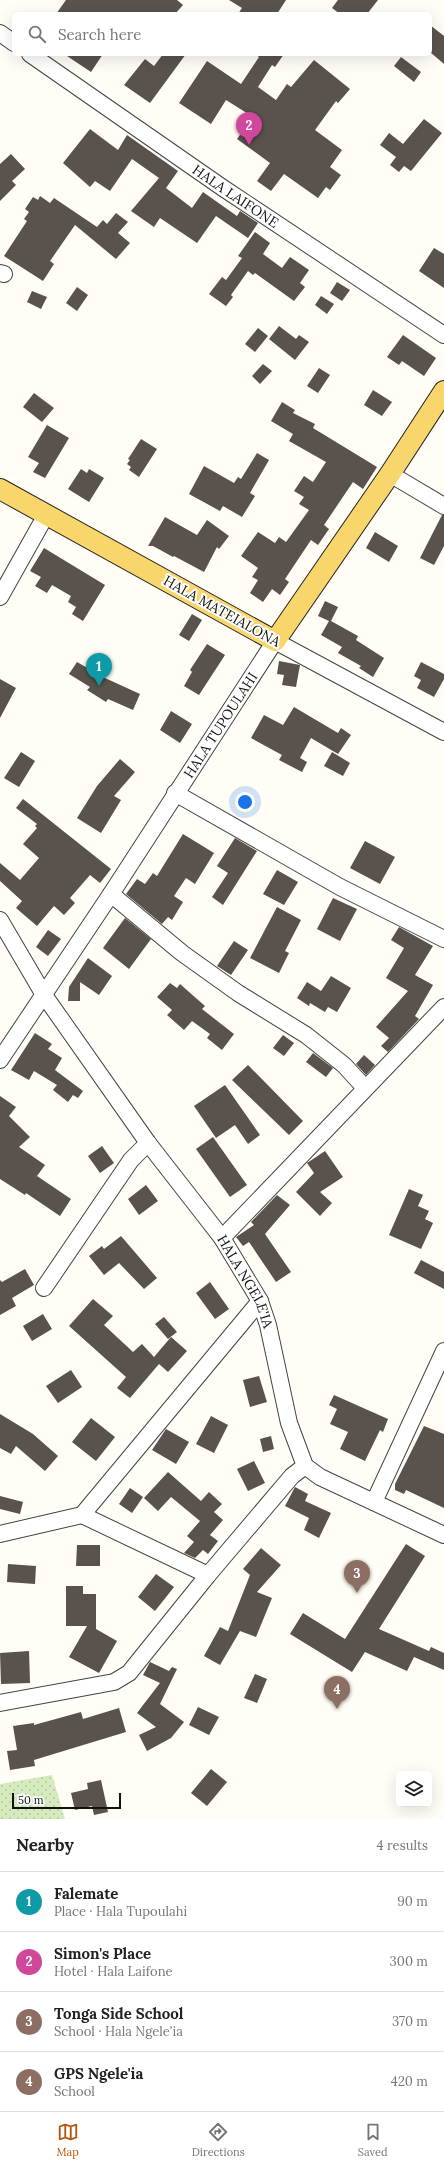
<!DOCTYPE html>
<meta charset="utf-8">
<style>
body{margin:0;font-family:Lora,serif;background:#f6f6f6;color:#202124}
.controls{position:absolute;right:12px;bottom:12px;display:grid;overflow:hidden;border-radius:6px;box-shadow:0 4px 16px #0002}
.controls button{width:36px;height:36px;display:grid;place-items:center;padding:0;border:0;border-bottom:1px solid #e0e0e0;background:#fff;color:#202124;font:20px sans-serif}
.scale{position:absolute;left:12px;bottom:10px;width:109px;box-sizing:border-box;padding-left:4px;border:2px solid #111;border-top:0;font-size:11px;line-height:14px;white-space:nowrap;color:#111;-webkit-text-stroke:3px #fff;paint-order:stroke}
.you{position:absolute;left:245px;top:802px;width:14px;height:14px;margin:-10px;border:3px solid #fff;border-radius:50%;background:#1a73e8;box-shadow:0 0 0 6px #1a73e833}
.badge{display:grid;place-items:center;width:26px;height:26px;border-radius:50%;background:#b45309;color:#fff;font-size:13px;font-weight:700}
.pin{position:absolute;translate:-50% -33px;filter:drop-shadow(0 1px 2px #0008)}
.pin::after{content:'';position:absolute;top:21px;width:14px;height:12px;background:inherit;clip-path:polygon(0 0,100% 0,50% 100%)}
.list{margin:0;padding:0;list-style:none}
h2{display:flex;justify-content:space-between;align-items:center;height:52px;margin:0;padding:0 16px;font-size:17px}
h2 small{font-size:13px;font-weight:400;color:#757577}
.list li{display:grid;grid-template-columns:26px 1fr auto;gap:12px;align-items:center;box-sizing:border-box;height:60px;padding:0 16px;border-top:1px solid #e0e0e0}
.list b{display:block;font-size:15px;white-space:nowrap}
.list p{margin:0;font-size:13px;white-space:nowrap;color:#757577}
.list em{font-size:13px;font-style:normal;color:#757577}
.icon{flex:none;width:22px;height:22px;fill:none;stroke:currentColor;stroke-width:2;stroke-linecap:round;stroke-linejoin:round}
.map{position:relative;flex:none;width:444px;height:1819px;overflow:hidden}
.search{position:absolute;background:#fff;box-shadow:0 4px 16px #0002;left:12px;right:12px;top:12px;height:44px;display:flex;align-items:center;gap:10px;box-sizing:border-box;padding:0 14px;border-radius:6px;color:#757577;font-size:15px}
.sheet{height:292px;background:#fff}
nav{display:flex;justify-content:space-around;align-items:center;box-sizing:border-box;height:56px;border-top:1px solid #e0e0e0;background:#fff;font-size:11px;color:#757577}
nav a{display:grid;justify-items:center;gap:2px}
nav .on{color:#b45309}
.map>svg:first-child{display:block}
.grass{fill:url(#grass-dots)}
.building{fill:#5a524d}
.lines{fill:none;stroke-linecap:round;stroke-linejoin:round}
.minor-casing{stroke:#444;stroke-width:18}
.major-casing{stroke:#222;stroke-width:22}
.minor{stroke:#fff;stroke-width:16}
.major{stroke:#f9d66b;stroke-width:20}
.labels{text-anchor:middle;stroke-width:4;stroke-linejoin:round;paint-order:stroke}
.street-label{font-size:14px;fill:#111;stroke:#fff}
</style>
<div class="map">
<svg width="444" height="1819" viewBox="0 0 444 1819">
<defs>
<pattern id="grass-dots" width="8" height="8" patternUnits="userSpaceOnUse"><rect width="8" height="8" fill="#d5ebbd"/><path d="M2 2h.1M6 6h.1" fill="none" stroke="#b6c8a1" stroke-width="1.8" stroke-linecap="round"/></pattern>
</defs>
<rect width="100%" height="100%" fill="#fffdf5"/>
<!-- grass -->
<path class="grass" d="M52,1775L65,1819H0V1784Z"/>
<!-- building -->
<g class="building">
<path d="M66,0H177L183,5L175,14H56Z"/>
<path d="M229,0H286L277,14H238L242,8Z"/>
<path d="M338,0H378L367,14H340L332,8Z"/>
<path d="M430,25L444,36V64L430,52Z"/>
<path d="M64,54H103L91,72Z"/>
<path d="M163,54H186L150,103L124,85L145,59L154,66Z"/>
<path d="M255,54H284L275,67L272,65L258,87L276,100L287,84L291,87L314,60L350,89L338,103L336,101L315,130L342,150L330,167L341,175L330,190L326,187L318,198L284,174L271,191L257,181L270,163L237,139L253,117L226,100L211,124L179,103L207,61L241,84L259,57Z"/>
<path d="M401,57L421,72L414,82L394,66Z"/>
<path d="M424,119L442,133L411,171L404,166L399,172L390,165L396,157L380,145L389,133L403,144Z"/>
<path d="M90,129L118,150L127,135L178,171L166,188L192,208L203,192L237,216L240,211L258,223L248,238L216,216L197,243L160,218L154,227L131,211L159,178L132,159L110,191L95,181L90,187L63,163Z"/>
<path d="M11,154L25,169L12,181L16,185L0,201V164Z"/>
<path d="M40,196L50,203L54,198L97,227L103,220L107,224L116,213L128,222L118,233L130,243L116,259L75,225L50,261L54,264L43,281L4,256L27,221L24,219L29,212L25,209L33,197L38,200Z"/>
<path d="M255,232L270,243L263,254L282,268L290,257L309,270L300,283L305,287L294,301L255,273L253,275L248,271L231,295L233,297L226,306L209,294L222,277L226,280L242,258L238,256Z"/>
<path d="M434,248L444,254V288L419,271Z"/>
<path d="M337,282L350,290L342,301L330,293Z"/>
<path d="M77,287L88,295L77,311L66,303Z"/>
<path d="M32,291L47,297L41,309L27,302Z"/>
<path d="M321,296L334,304L327,314L315,305Z"/>
<path d="M279,326L296,339L299,335L309,342L295,360L269,339Z"/>
<path d="M258,328L268,336L255,352L245,344Z"/>
<path d="M403,335L436,358L424,376L402,361L399,365L387,357Z"/>
<path d="M263,364L272,371L260,384L252,376Z"/>
<path d="M319,368L330,375L318,393L307,386Z"/>
<path d="M373,390L392,402L382,416L364,405Z"/>
<path d="M34,393L54,408L42,422L23,407Z"/>
<path d="M282,402L295,410L293,413L315,424L313,428L377,467L363,489L353,482L324,525L329,529L318,545L311,540L285,579L289,582L280,595L272,589L263,602L250,593L258,580L252,577L258,568L241,556L258,532L275,543L279,537L286,542L309,510L299,504L304,497L294,491L304,476L313,482L326,462L289,441L293,434L271,421Z"/>
<path d="M47,425L69,438L45,478L33,472L39,463L28,457Z"/>
<path d="M141,439L157,449L139,477L129,470L131,467L127,464L130,460L128,459Z"/>
<path d="M257,453L269,460L250,493L255,496L242,517L223,506L220,511L189,494L204,466L234,483L238,477L241,479Z"/>
<path d="M81,469L87,473L89,469L104,478L89,502L68,489Z"/>
<path d="M442,515H444V546L434,565L420,558Z"/>
<path d="M165,517L197,535L207,520L229,536L219,549L217,547L204,572L174,556L173,557L153,546H148Z"/>
<path d="M375,532L398,546L389,562L366,548Z"/>
<path d="M44,548L105,585L83,621L72,614L76,607L68,602L71,596L52,585L47,593L35,586L41,577L30,571Z"/>
<path d="M325,601L338,607L331,621L358,636L356,640L384,658L373,677L359,668L361,666L338,653L342,647L321,635L329,621L318,616Z"/>
<path d="M192,614L202,620L189,641L179,635Z"/>
<path d="M207,644L225,655L199,695L184,686L192,672L190,670Z"/>
<path d="M279,661L300,665L296,687L282,685L284,675L277,674Z"/>
<path d="M77,662L105,678L140,694L133,710L108,699L106,702L87,690L90,687L69,674Z"/>
<path d="M421,662L444,674V679L434,697L417,688L421,680L414,676Z"/>
<path d="M0,679L16,688L0,718Z"/>
<path d="M294,707L338,733L341,728L351,735L338,754L311,738L300,758L307,762L302,772L279,760L282,755L251,738L264,715L283,725Z"/>
<path d="M171,711L192,724L180,743L160,730Z"/>
<path d="M21,752L35,761L19,787L4,778Z"/>
<path d="M332,752L350,763L343,776L324,766Z"/>
<path d="M120,759L135,772L114,796L121,800L101,833L77,818L97,786Z"/>
<path d="M23,799L111,869L100,883L90,875L70,898L75,903L64,915L54,906L37,926L16,908L22,901L0,881V863L20,880L39,858L23,844L37,828L35,826L37,824L16,808Z"/>
<path d="M183,834L214,853L195,884L186,878L174,896L183,902L172,920L168,917L162,924L126,894L137,879L145,884L153,873L157,876Z"/>
<path d="M235,838L257,851L223,905L212,897L228,873L217,866Z"/>
<path d="M365,841L395,857L380,884L350,868Z"/>
<path d="M277,870L298,882L284,905L263,894Z"/>
<path d="M333,898L357,909L340,941L317,929Z"/>
<path d="M277,907L301,920L285,951L289,953L279,973L250,958Z"/>
<path d="M125,918L151,939L129,969L103,948Z"/>
<path d="M399,927L433,946L415,975L433,985L415,1016L419,1019L388,1052L381,1046L389,1038L376,1027L408,991L386,978L404,948L391,940Z"/>
<path d="M48,930L61,939L48,956L36,947Z"/>
<path d="M234,941L248,950L231,975L217,966Z"/>
<path d="M88,958L112,976L99,995L80,982V1001H68L69,987Z"/>
<path d="M331,976L351,988L337,1012L328,1007L325,1012L310,1003L309,1006L297,998L307,982L321,991Z"/>
<path d="M170,983L177,988L180,984L205,1006L202,1009L234,1034L222,1050L207,1038L210,1034L192,1021L184,1030L167,1015L172,1010L157,997Z"/>
<path d="M35,1033L52,1044L48,1049L62,1058L55,1070L83,1091L78,1098L73,1095L68,1102L53,1090L57,1085L34,1071L29,1080L11,1070Z"/>
<path d="M283,1035L294,1043L284,1056L273,1048Z"/>
<path d="M313,1053L333,1068L326,1077L306,1062Z"/>
<path d="M364,1055L375,1065L366,1075L356,1064Z"/>
<path d="M248,1065L303,1121L289,1135L232,1080Z"/>
<path d="M225,1085L260,1135L248,1144L235,1125L216,1138L194,1106Z"/>
<path d="M0,1096L16,1107L9,1116L30,1137L19,1147L45,1165L37,1176L71,1199L60,1216L26,1193L25,1195L0,1179Z"/>
<path d="M213,1137L247,1185L230,1197L196,1149Z"/>
<path d="M102,1146L114,1163L100,1173L88,1156Z"/>
<path d="M325,1151L343,1177L320,1192L332,1203L320,1216L296,1192L314,1173L307,1163Z"/>
<path d="M146,1185L158,1201L139,1215L128,1199Z"/>
<path d="M409,1189L423,1195L418,1206L429,1211L425,1219L433,1223L421,1249L389,1235Z"/>
<path d="M277,1195L290,1205L265,1234L291,1272L276,1282L249,1242L243,1246L236,1237L254,1225L251,1222Z"/>
<path d="M121,1236L157,1278L144,1289L119,1263L104,1275L89,1256L102,1246L104,1249Z"/>
<path d="M421,1260L444,1272V1289L414,1273Z"/>
<path d="M25,1269L34,1285L12,1298L16,1306L0,1315V1280L2,1282Z"/>
<path d="M210,1282L229,1309L215,1319L196,1293Z"/>
<path d="M93,1299L113,1316L104,1325L133,1352L142,1344L154,1357L171,1337L187,1351L168,1372L159,1364L130,1398L117,1388L126,1377L69,1326Z"/>
<path d="M43,1314L52,1329L32,1341L23,1326Z"/>
<path d="M164,1317L177,1332L168,1339L155,1324Z"/>
<path d="M71,1370L82,1387L58,1403L46,1386Z"/>
<path d="M259,1376L267,1402L250,1407L243,1380Z"/>
<path d="M334,1395L388,1419L383,1432L380,1430L365,1461L340,1449L348,1432L330,1424L337,1409L329,1405Z"/>
<path d="M0,1414L33,1434L58,1456L45,1471L16,1446L11,1454L0,1448Z"/>
<path d="M211,1416L228,1425L214,1453L196,1444Z"/>
<path d="M91,1418L115,1437L96,1461L72,1442Z"/>
<path d="M424,1426L444,1434V1508L406,1490L404,1494L395,1490V1484Z"/>
<path d="M166,1429L189,1442L176,1464L152,1450Z"/>
<path d="M271,1436L274,1449L263,1452L260,1439Z"/>
<path d="M254,1461L265,1483L248,1491L237,1469Z"/>
<path d="M168,1472L201,1501L209,1492L222,1504L214,1512L223,1520L210,1535L218,1541L208,1554L203,1550L195,1558L184,1553L194,1542L187,1536L200,1521L171,1497L158,1511L144,1498Z"/>
<path d="M295,1487L308,1494L305,1501L331,1513L319,1538L304,1530L309,1518L285,1506Z"/>
<path d="M130,1488L143,1497L132,1513L119,1504Z"/>
<path d="M0,1496L23,1502L20,1514L0,1509Z"/>
<path d="M406,1544L425,1556L379,1629L429,1651L431,1647L444,1653V1670L414,1657L407,1671L365,1652L352,1672L290,1634L303,1613L345,1639Z"/>
<path d="M77,1545H100V1566H76Z"/>
<path d="M261,1548L281,1565L257,1592L272,1598L256,1637L240,1631L220,1665L204,1656L220,1627L228,1631L250,1575L243,1569Z"/>
<path d="M8,1564L36,1566L35,1584L7,1582Z"/>
<path d="M156,1574L174,1587L155,1611L138,1597Z"/>
<path d="M66,1586H83V1594H96V1629L117,1641L99,1673L69,1657L87,1626H66Z"/>
<path d="M29,1651L30,1683L1,1684L0,1653Z"/>
<path d="M150,1662L169,1671L172,1667L177,1669L160,1704L184,1722L171,1738L147,1751L139,1735L156,1727L137,1713L160,1683L143,1675Z"/>
<path d="M255,1674L267,1679L257,1703L244,1698Z"/>
<path d="M198,1707L219,1717L209,1735L189,1725Z"/>
<path d="M119,1708L126,1732L34,1760L35,1766L10,1770L7,1751L17,1750L13,1726L34,1723V1725L81,1712L83,1719Z"/>
<path d="M211,1769L227,1782L207,1806L191,1793Z"/>
<path d="M101,1780L108,1812L94,1815L92,1806L75,1810L71,1793L88,1789L87,1783Z"/>
</g>
<g class="lines">
<defs>
<g id="minor">
<path d="M0,33L14,43"/>
<path id="s1" d="M30,54L223,188L444,335"/>
<path d="M0,273L4,274"/>
<path d="M390,474L444,506"/>
<path d="M0,597L46,515"/>
<path d="M175,793L340,887L444,939"/>
<path d="M111,894L182,953L238,993L306,1035L344,1065L365,1088"/>
<path id="s2" d="M0,920L44,995L148,1143L222,1238L260,1301L268,1325L289,1423L305,1466L320,1477L444,1535"/>
<path id="s3" d="M0,1060L111,894L275,641L444,732"/>
<path d="M222,1238L444,1007"/>
<path d="M44,1288L131,1160L148,1143"/>
<path d="M374,1502L444,1351"/>
<path d="M82,1515L208,1575"/>
<path d="M0,1534L82,1515L260,1301"/>
<path d="M0,1703L114,1682L129,1673L208,1575L292,1476L305,1466"/>
</g>
<path id="major" d="M0,489L275,641L390,474L444,391"/>
</defs>
<!-- minor casing -->
<use href="#minor" class="minor-casing"/>
<!-- major casing -->
<use href="#major" class="major-casing"/>
<!-- minor -->
<use href="#minor" class="minor"/>
<!-- major -->
<use href="#major" class="major"/>
</g>
<g class="labels">
<!-- street labels -->
<g class="street-label">
<text dy="5" stroke="none"><textPath href="#s1" startOffset="250">HALA LAIFONE</textPath></text>
<text transform="translate(222 611) rotate(29)" y="5">HALA MATEIALONA</text>
<text dy="5" stroke="none"><textPath href="#s3" startOffset="401">HALA TUPOULAHI</textPath></text>
<text dy="5" stroke="none"><textPath href="#s2" startOffset="438">HALA NGELE'IA</textPath></text>
</g>
</g>
</svg>
<div class="controls">
<button><svg class="icon" aria-label="layers" viewBox="0 0 24 24"><path d="M12 4l9 5-9 5-9-5zM3 14l9 5 9-5"/></svg></button>
</div>
<div class="scale">50 m</div>
<div class="you"></div>
<div class="pin badge" style="left:99px;top:686px;background:#0f9aa8">1</div>
<div class="pin badge" style="left:249px;top:145px;background:#d1479c">2</div>
<div class="pin badge" style="left:357px;top:1593px;background:#8d6e63">3</div>
<div class="pin badge" style="left:337px;top:1709px;background:#8d6e63">4</div>
<div class="search"><svg class="icon" aria-label="search" viewBox="0 0 24 24"><circle cx="10" cy="10" r="6"/><path d="M15 15l6 6"/></svg>Search here</div>
</div>
<section class="sheet">
<h2>Nearby<small>4 results</small></h2>
<ul class="list">
<li><span class="badge" style="background:#0f9aa8">1</span><div><b>Falemate</b><p>Place · Hala Tupoulahi</p></div><em>90 m</em></li>
<li><span class="badge" style="background:#d1479c">2</span><div><b>Simon's Place</b><p>Hotel · Hala Laifone</p></div><em>300 m</em></li>
<li><span class="badge" style="background:#8d6e63">3</span><div><b>Tonga Side School</b><p>School · Hala Ngele'ia</p></div><em>370 m</em></li>
<li><span class="badge" style="background:#8d6e63">4</span><div><b>GPS Ngele'ia</b><p>School</p></div><em>420 m</em></li>
</ul>
</section>
<nav>
<a class="on"><svg class="icon" aria-label="map" viewBox="0 0 24 24"><path d="M3 6l6-2 6 2 6-2v14l-6 2-6-2-6 2zM9 4v14M15 6v14"/></svg>Map</a>
<a><svg class="icon" aria-label="directions" viewBox="0 0 24 24"><path d="M12 3l9 9-9 9-9-9zM9 14v-3h6M13 9l2 2-2 2"/></svg>Directions</a>
<a><svg class="icon" aria-label="saved" viewBox="0 0 24 24"><path d="M7 4h10v16l-5-4-5 4z"/></svg>Saved</a>
</nav>
